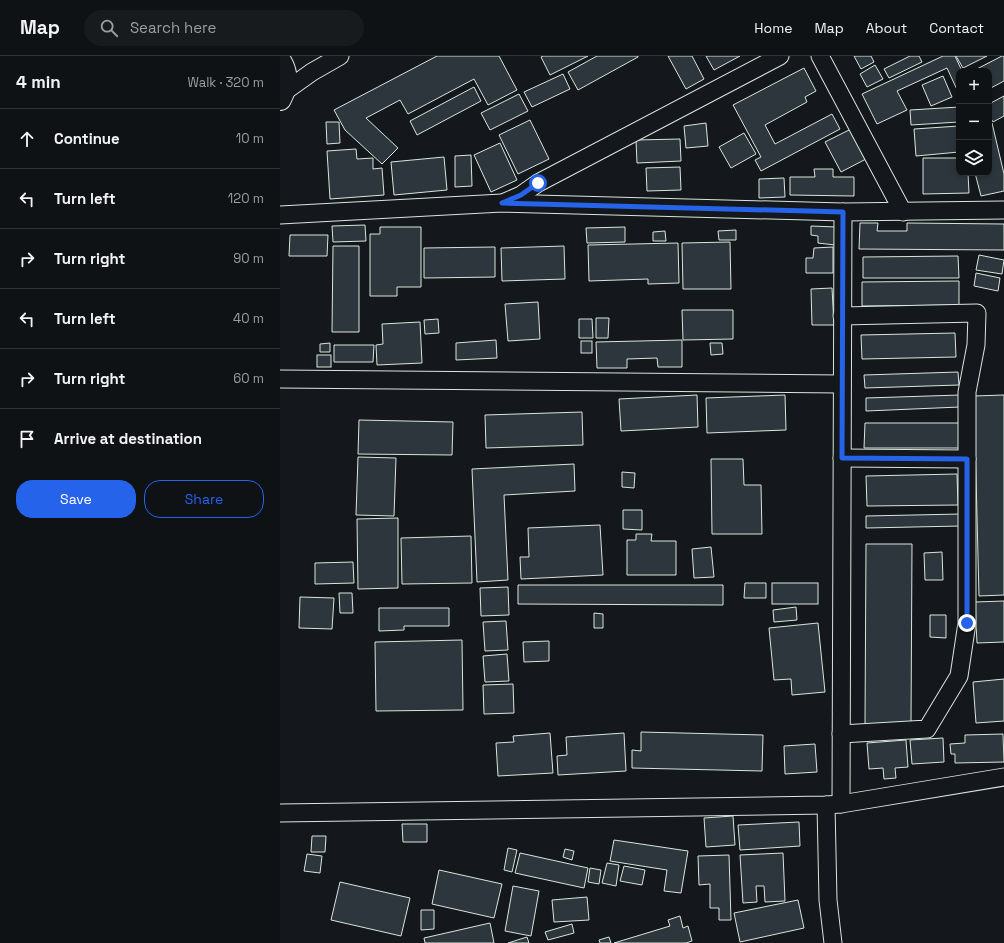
<!DOCTYPE html>
<meta charset="utf-8">
<style>
body{margin:0;font-family:"Space Grotesk",sans-serif;background:#181b1e;color:#f1f3f6}
.controls{position:absolute;right:12px;top:12px;display:grid;overflow:hidden;border-radius:8px;box-shadow:0 2px 6px #0003}
.controls button{width:36px;height:36px;display:grid;place-items:center;padding:0;border:0;border-bottom:1px solid #2f3234;background:#0f1215;color:#f1f3f6;font:20px sans-serif}
.stop{position:absolute;width:12px;height:12px;margin:-9px;border:3px solid #2563eb;border-radius:50%;background:#fff}
.stop.end{background:#2563eb;border-color:#fff;box-shadow:0 1px 4px #0008}
.list{margin:0;padding:0;list-style:none}
h2{display:flex;justify-content:space-between;align-items:center;height:52px;margin:0;padding:0 16px;font-size:17px}
h2 small{font-size:13px;font-weight:400;color:#9b9ea0}
.list li{display:grid;grid-template-columns:26px 1fr auto;gap:12px;align-items:center;box-sizing:border-box;height:60px;padding:0 16px;border-top:1px solid #2f3234}
.list b{display:block;font-size:15px;white-space:nowrap}
.list em{font-size:13px;font-style:normal;color:#9b9ea0}
.actions{display:flex;gap:8px;padding:12px 16px}
.actions a{flex:1;padding:9px 0;border:1px solid #2563eb;border-radius:16px;text-align:center;font-size:14px;color:#2563eb}
.actions .main{background:#2563eb;color:#fff}
.icon{flex:none;width:22px;height:22px;fill:none;stroke:currentColor;stroke-width:2;stroke-linecap:round;stroke-linejoin:round}
.map{position:relative;flex:none;width:724px;height:887px;overflow:hidden}
header{display:flex;align-items:center;gap:24px;box-sizing:border-box;height:56px;padding:0 20px;background:#0f1215;border-bottom:1px solid #2f3234}
header strong{font-size:19px}
nav{display:flex;gap:22px;margin-inline-start:auto;font-size:14px}
.search{width:280px;height:36px;background:#181b1e;display:flex;align-items:center;gap:10px;box-sizing:border-box;padding:0 14px;border-radius:22px;color:#9b9ea0;font-size:15px}
main{display:flex}
aside{flex:1;background:#0f1215}
.map>svg:first-child{display:block}
.building{fill:#2c363c;stroke:#d8e6dc}
.lines{fill:none;stroke-linecap:round;stroke-linejoin:round}
.minor-casing{stroke:#d8e6dc;stroke-width:19}
.trunk-casing{stroke:#d8e6dc;stroke-width:24}
.minor{stroke:#14181c;stroke-width:17}
.trunk{stroke:#14181c;stroke-width:22}
.route{stroke:#2563eb;stroke-width:5}
</style>
<header>
<strong>Map</strong>
<div class="search"><svg class="icon" aria-label="search" viewBox="0 0 24 24"><circle cx="10" cy="10" r="6"/><path d="M15 15l6 6"/></svg>Search here</div>
<nav><a>Home</a><a>Map</a><a>About</a><a>Contact</a></nav>
</header>
<main>
<aside>
<h2>4 min<small>Walk · 320 m</small></h2>
<ul class="list">
<li><svg class="icon" aria-label="ahead" viewBox="0 0 24 24"><path d="M12 20V5M6 11l6-6 6 6"/></svg><div><b>Continue</b></div><em>10 m</em></li>
<li><svg class="icon" aria-label="left" viewBox="0 0 24 24"><path d="M17 20v-9H6M10 6l-5 5 5 5"/></svg><div><b>Turn left</b></div><em>120 m</em></li>
<li><svg class="icon" aria-label="right" viewBox="0 0 24 24"><path d="M7 20v-9h11M14 6l5 5-5 5"/></svg><div><b>Turn right</b></div><em>90 m</em></li>
<li><svg class="icon" aria-label="left" viewBox="0 0 24 24"><path d="M17 20v-9H6M10 6l-5 5 5 5"/></svg><div><b>Turn left</b></div><em>40 m</em></li>
<li><svg class="icon" aria-label="right" viewBox="0 0 24 24"><path d="M7 20v-9h11M14 6l5 5-5 5"/></svg><div><b>Turn right</b></div><em>60 m</em></li>
<li><svg class="icon" aria-label="arrive" viewBox="0 0 24 24"><path d="M6 21V4h12l-3 4 3 4H6"/></svg><div><b>Arrive at destination</b></div></li>
</ul>
<div class="actions"><a class="main">Save</a><a>Share</a></div>
</aside>
<div class="map">
<svg width="724" height="887" viewBox="0 0 724 887">
<rect width="100%" height="100%" fill="#14181c"/>
<!-- building -->
<g class="building">
<path d="M157,0H219L237,34L208,49L194,23L128,58L120,44L86,62L118,92L102,108L65,74L54,54Z"/>
<path d="M263,0H308L270,19L261,1Z"/>
<path d="M317,0H358V1L298,34L288,16Z"/>
<path d="M388,0H412L424,23L406,33Z"/>
<path d="M426,0H460L434,14Z"/>
<path d="M574,0H591L594,6L581,13Z"/>
<path d="M630,0H639L642,6L609,22L604,13Z"/>
<path d="M663,0H675L682,15H679V38L667,12L617,35L627,54L597,68L582,38Z"/>
<path d="M676,0H707L683,12Z"/>
<path d="M722,0H724V25L709,33V15H693Z"/>
<path d="M595,9L603,23L587,31L580,18Z"/>
<path d="M524,12L536,35L525,41L527,46L485,69L495,88L552,58L560,73L481,115L475,104L481,101L453,49Z"/>
<path d="M283,18L290,33L252,51L244,36Z"/>
<path d="M663,20L672,41L651,50L642,29Z"/>
<path d="M194,31L201,45L137,79L130,65Z"/>
<path d="M239,38L248,55L210,74L201,57Z"/>
<path d="M724,40V60L713,66L709,59V48Z"/>
<path d="M679,51V66L631,69L630,54Z"/>
<path d="M250,64L269,103L238,118L219,79Z"/>
<path d="M46,66H59L60,87L47,88Z"/>
<path d="M426,67L428,90L406,92L404,70Z"/>
<path d="M709,67H712L724,118V135L701,140L695,117H709Z"/>
<path d="M679,70V96L636,100L634,73Z"/>
<path d="M571,73L586,103L561,116L545,86Z"/>
<path d="M464,77L476,98L451,112L439,91Z"/>
<path d="M400,83L401,105L357,107L356,84Z"/>
<path d="M220,87L237,124L211,136L194,99Z"/>
<path d="M76,93L77,103L93,102V113L102,112L104,139L50,143L47,95Z"/>
<path d="M191,99L192,130L175,131V100Z"/>
<path d="M164,101L167,134L114,139L111,106Z"/>
<path d="M643,102H679V117H688L689,137L643,138Z"/>
<path d="M400,111L401,134L367,135L366,112Z"/>
<path d="M534,113H553V121H574V140L510,139V121H535Z"/>
<path d="M504,122L505,141L479,142V123Z"/>
<path d="M580,167H598L597,175H627V167L724,168V194L579,193Z"/>
<path d="M85,169L86,185L53,186L52,170Z"/>
<path d="M531,170L557,171L555,189L538,187V180L531,179Z"/>
<path d="M100,171H141V231H117V240H90V178H100Z"/>
<path d="M345,171V186L307,187L306,172Z"/>
<path d="M456,174V184H439L438,175Z"/>
<path d="M385,175L386,185H373V176Z"/>
<path d="M10,179H48L47,200H9Z"/>
<path d="M450,186L451,233H403L402,187Z"/>
<path d="M398,187L399,227L368,228V223L309,225L308,189Z"/>
<path d="M53,190H79V276H52Z"/>
<path d="M284,190L285,223L222,225L221,192Z"/>
<path d="M215,191V221L144,222V192Z"/>
<path d="M553,191V217H526V202H533L534,192Z"/>
<path d="M699,199L724,204L722,218L696,214Z"/>
<path d="M678,200L679,222H583V201Z"/>
<path d="M696,217L720,222L718,235L694,230Z"/>
<path d="M679,225V249L582,250V226Z"/>
<path d="M552,232L554,269H532L531,233Z"/>
<path d="M258,246L260,283L228,285L225,248Z"/>
<path d="M402,254H453V283L403,284Z"/>
<path d="M316,262H329L328,282H316Z"/>
<path d="M158,263L159,277L145,278L144,264Z"/>
<path d="M299,263H312L313,282H299Z"/>
<path d="M140,266L142,307L97,309L96,289L103,288L102,268Z"/>
<path d="M675,277L676,301L582,303L581,279Z"/>
<path d="M216,284L217,302L176,304V287Z"/>
<path d="M402,284V311H378L377,302L347,303V312H317L316,286Z"/>
<rect x="301" y="285" width="11" height="12"/>
<path d="M50,287V296H40V288Z"/>
<path d="M430,287H442L443,298L431,299Z"/>
<path d="M54,289H94L93,306H54Z"/>
<rect x="37" y="299" width="14" height="12"/>
<path d="M678,316L679,329L585,332L584,319Z"/>
<path d="M417,339L418,371L341,375L339,343Z"/>
<path d="M505,339L506,374L427,377L426,342Z"/>
<path d="M680,339V351L586,355V342Z"/>
<path d="M724,339V539L699,540L694,340Z"/>
<path d="M302,356L303,389L206,392L205,359Z"/>
<path d="M79,364L173,366L172,399L78,398Z"/>
<path d="M585,367H680V392H584Z"/>
<path d="M78,401L116,402L114,460L76,459Z"/>
<path d="M431,403H463L464,429H481L482,478H432Z"/>
<path d="M294,408L295,435L224,439L228,524L197,526L192,413Z"/>
<path d="M342,416L355,417L354,432L342,431Z"/>
<path d="M677,418L678,449L587,450L586,420Z"/>
<path d="M343,454H362V474L343,473Z"/>
<path d="M681,458V470L586,472V460Z"/>
<path d="M118,462V532L78,533L77,463Z"/>
<path d="M320,469L323,519L241,523L240,501H249L248,472Z"/>
<path d="M356,478H372L371,485H396V519H347V484H356Z"/>
<path d="M191,480L192,527L122,528L121,482Z"/>
<path d="M586,488H632L631,668H585Z"/>
<path d="M431,491L434,521L414,522L412,493Z"/>
<path d="M662,496L663,524H645L644,497Z"/>
<path d="M73,506L74,527L35,528V507Z"/>
<path d="M465,527H486V542H464Z"/>
<rect x="492" y="527" width="46" height="21"/>
<path d="M238,529H443V549L238,548Z"/>
<path d="M228,531L229,559L201,560L200,532Z"/>
<path d="M59,537H72L73,557H60Z"/>
<path d="M20,541L54,542L52,573L19,572Z"/>
<path d="M724,545V586L697,587L695,546Z"/>
<path d="M516,551L517,564L494,566L493,554Z"/>
<path d="M99,552H169V570H124V574L99,575Z"/>
<path d="M314,557L323,558V572H314Z"/>
<path d="M650,559H666V582L650,581Z"/>
<path d="M226,565L228,594L205,595L203,566Z"/>
<path d="M538,567L545,636L512,639L511,623L494,624L489,572Z"/>
<path d="M182,584L183,654L96,655L95,586Z"/>
<path d="M269,585V605L244,606L243,586Z"/>
<path d="M227,598L229,625L205,626L203,600Z"/>
<path d="M724,623V665L696,667L693,626Z"/>
<path d="M233,628L234,657L204,658L203,629Z"/>
<path d="M361,676L483,679L482,715L352,712V694L361,695Z"/>
<path d="M270,677L273,717L218,720L216,687L234,686L233,680Z"/>
<path d="M344,677L346,715L278,719L277,700L287,699L286,681Z"/>
<path d="M723,678L724,706L675,707V698H671L670,688L685,687V679Z"/>
<path d="M663,682L664,706L632,708L630,684Z"/>
<path d="M626,684L628,711L615,712L616,722L604,723L603,712L589,713L587,687Z"/>
<path d="M535,688L537,716L505,718L504,690Z"/>
<path d="M453,760L455,789L426,791L424,762Z"/>
<path d="M519,766L520,790L460,794L458,769Z"/>
<path d="M122,768H147V786H123Z"/>
<path d="M32,780H46L45,796H31Z"/>
<path d="M334,784L408,795L401,837L384,835L387,814L330,805Z"/>
<path d="M228,792L237,794L232,816L224,814Z"/>
<path d="M285,793L294,795L292,804L283,801Z"/>
<path d="M240,797L308,812L304,832L235,817Z"/>
<path d="M503,797L505,845L485,846L484,830H476L477,846L463,847L460,799Z"/>
<path d="M27,798L42,800L40,817L24,815Z"/>
<path d="M449,799L451,864H439V852H430V828L419,829L418,800Z"/>
<path d="M327,807L339,809L336,830L322,827Z"/>
<path d="M344,810L365,814L362,829L340,825Z"/>
<path d="M310,812L321,814L319,828L308,826Z"/>
<path d="M159,814L222,828L214,862L152,848Z"/>
<path d="M60,826L130,842L121,880L51,864Z"/>
<path d="M233,830L259,835L251,880L225,875Z"/>
<path d="M307,841L309,864L274,866L272,844Z"/>
<path d="M518,844L524,872L460,886L454,857Z"/>
<path d="M141,854H154V873L141,874Z"/>
<path d="M400,860L403,872L408,870L412,885L406,887H334L390,870L388,864Z"/>
<path d="M210,867L214,887H145L144,882Z"/>
<path d="M292,868L294,877L268,884L265,876Z"/>
<path d="M247,881L249,887H228Z"/>
<path d="M329,881L331,887H320L319,884Z"/>
</g>
<g class="lines">
<defs>
<g id="minor">
<path d="M540,0L623,156"/>
<path d="M4,36L32,16L60,0"/>
<path d="M225,146L241,139L258,127L500,0"/>
<path d="M0,159L222,147L563,156L724,154"/>
<path d="M0,323L562,328"/>
<path d="M562,402L687,403"/>
<path d="M561,678L647,673L679,620L687,567V336L696,289L697,257L562,260"/>
<path d="M561,748L563,156"/>
<path d="M546,749L548,844L553,887"/>
<path d="M0,757L546,749L561,748L724,721"/>
</g>
<path id="trunk" d="M0,5C8,18 7,30 0,43"/>
</defs>
<!-- minor casing -->
<use href="#minor" class="minor-casing"/>
<!-- trunk casing -->
<use href="#trunk" class="trunk-casing"/>
<!-- minor -->
<use href="#minor" class="minor"/>
<!-- trunk -->
<use href="#trunk" class="trunk"/>
</g>
<g class="lines">
<!-- route -->
<path class="route" d="M258,127L241,139L222,147L563,156L562,402L687,403V567"/>
</g>
</svg>
<div class="controls">
<button>+</button>
<button>−</button>
<button><svg class="icon" aria-label="layers" viewBox="0 0 24 24"><path d="M12 4l9 5-9 5-9-5zM3 14l9 5 9-5"/></svg></button>
</div>
<div class="stop" style="left:258px;top:127px"></div>
<div class="stop end" style="left:687px;top:567px"></div>
</div>
</main>
